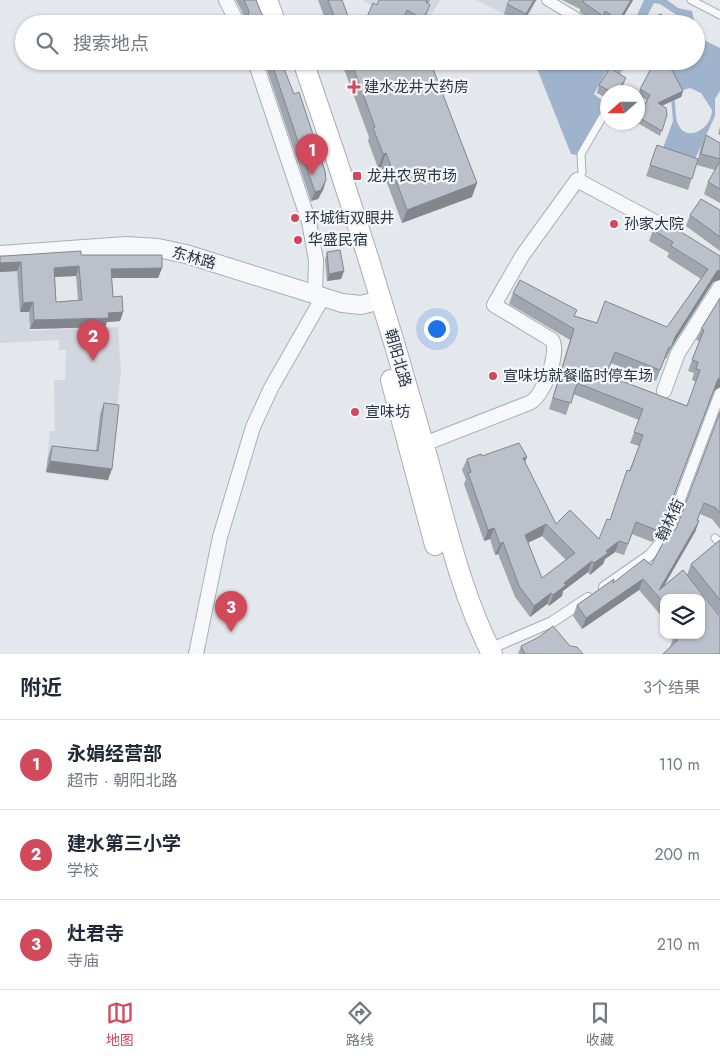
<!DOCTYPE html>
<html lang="zh">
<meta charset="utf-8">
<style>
body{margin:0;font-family:Jost,"Noto Sans SC",sans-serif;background:#f2f2f3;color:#1f2937}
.controls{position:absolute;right:15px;bottom:15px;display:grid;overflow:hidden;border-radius:10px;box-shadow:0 1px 4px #0004}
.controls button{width:45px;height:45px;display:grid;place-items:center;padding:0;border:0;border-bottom:1px solid #e0e1e3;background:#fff;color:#1f2937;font:25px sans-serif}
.compass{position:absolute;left:600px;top:85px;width:45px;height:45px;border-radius:50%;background:#fff;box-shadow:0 1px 4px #0004;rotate:249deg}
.you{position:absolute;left:436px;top:328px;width:18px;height:18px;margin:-12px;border:4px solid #fff;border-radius:50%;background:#1a73e8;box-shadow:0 0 0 8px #1a73e833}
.badge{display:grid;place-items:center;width:32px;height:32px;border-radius:50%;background:#d1495b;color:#fff;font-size:16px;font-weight:700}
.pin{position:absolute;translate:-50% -41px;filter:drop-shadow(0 1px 2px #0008)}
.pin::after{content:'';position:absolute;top:26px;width:18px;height:15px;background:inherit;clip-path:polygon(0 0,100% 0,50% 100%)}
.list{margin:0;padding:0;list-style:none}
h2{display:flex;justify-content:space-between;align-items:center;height:65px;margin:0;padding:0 20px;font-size:21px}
h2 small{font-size:16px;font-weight:400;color:#747a83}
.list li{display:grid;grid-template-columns:32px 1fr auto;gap:15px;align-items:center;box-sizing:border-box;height:90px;padding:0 20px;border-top:1px solid #e0e1e3}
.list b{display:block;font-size:19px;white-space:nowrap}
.list p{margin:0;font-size:16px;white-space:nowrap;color:#747a83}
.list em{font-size:16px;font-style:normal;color:#747a83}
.icon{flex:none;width:28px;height:28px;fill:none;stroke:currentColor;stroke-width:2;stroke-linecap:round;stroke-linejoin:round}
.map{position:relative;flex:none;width:720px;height:654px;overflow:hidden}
.search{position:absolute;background:#fff;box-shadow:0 1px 4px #0004;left:15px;right:15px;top:15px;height:55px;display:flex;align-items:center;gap:12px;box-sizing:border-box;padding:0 18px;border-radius:28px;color:#747a83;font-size:19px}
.sheet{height:335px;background:#fff}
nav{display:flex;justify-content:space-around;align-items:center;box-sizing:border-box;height:70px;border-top:1px solid #e0e1e3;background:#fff;font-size:14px;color:#747a83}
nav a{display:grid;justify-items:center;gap:2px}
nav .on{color:#d1495b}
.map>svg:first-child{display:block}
.built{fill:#d2d6de}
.water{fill:#9fb4cc;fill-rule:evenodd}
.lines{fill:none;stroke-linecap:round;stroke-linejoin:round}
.service-casing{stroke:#a9aeb7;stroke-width:9}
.pedestrian-casing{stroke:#a9aeb7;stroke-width:12}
.minor-casing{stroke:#a9aeb7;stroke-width:16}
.tertiary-casing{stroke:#a9aeb7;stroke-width:20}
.secondary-casing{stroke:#a9aeb7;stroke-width:22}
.service{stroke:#f7f8fa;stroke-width:7}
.pedestrian{stroke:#f7f8fa;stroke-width:10}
.minor{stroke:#f7f8fa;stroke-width:14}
.tertiary{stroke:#f7f8fa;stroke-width:18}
.secondary{stroke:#fff;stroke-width:20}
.wall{fill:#a1a5ae;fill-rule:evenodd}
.shaded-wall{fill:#83868d}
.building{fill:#bbc0ca;stroke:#83868d;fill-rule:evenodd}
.poi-dot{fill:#d1495b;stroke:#f4f6f9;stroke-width:2}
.labels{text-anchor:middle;stroke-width:4.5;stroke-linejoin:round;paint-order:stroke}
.poi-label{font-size:15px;fill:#2b3445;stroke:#f4f6f9;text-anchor:start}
.street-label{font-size:15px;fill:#2b3445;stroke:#f4f6f9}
</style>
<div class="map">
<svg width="720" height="654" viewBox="0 0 720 654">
<rect width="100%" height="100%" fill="#e4e7ec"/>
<!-- built -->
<g class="built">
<path d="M363,0H440L426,24H401Z"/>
<path d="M476,0H537L524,24Z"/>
<path d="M25,260L30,331L82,328L83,334H92V328L118,327L121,372L108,481L46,473L50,431H55L54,380H65L66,350H59V340L0,343V262Z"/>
</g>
<!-- water -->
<g class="water">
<path d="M644,0H667L678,8L692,11L695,24H690L660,4L654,3L643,24H633Z"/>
<path d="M696,36L720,48V91L715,99V116L695,159L663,148L673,121L671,97L660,68L648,61H696ZM690,88L701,93L712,110C712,128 687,144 678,124C675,119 676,104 674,97L680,91Z"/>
<path d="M534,61H576L589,66L597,61H627L618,78L606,72L594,94L607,104L577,155L571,154Z"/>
</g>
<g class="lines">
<defs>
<g id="service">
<path d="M691,0L720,15"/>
<path d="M577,180L582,173L581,154L606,111"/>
<path d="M715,538L720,543"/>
</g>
<g id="pedestrian">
<path d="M547,0L587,24"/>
<path d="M604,587L650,555L666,536L720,393"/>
<path d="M489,649L552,622L588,598"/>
</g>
<g id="minor">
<path d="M226,0L238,24"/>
<path d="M255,61L309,222L316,260L315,295"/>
<path d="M664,391L678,353L720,287"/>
<path d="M424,444L529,403C543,398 560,353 552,340L494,305L522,256L577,180L674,232"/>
<path d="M196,654L220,537L253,427L271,388L323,297"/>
</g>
<path id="tertiary" d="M0,255L126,246L158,248L186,254L342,303L361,305L381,300"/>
<g id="secondary">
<path d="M267,0L276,24"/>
<path d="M303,61C347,187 387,314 423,443C444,514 458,587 492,654"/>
<path d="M391,380L435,545"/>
</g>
</defs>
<!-- service casing -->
<use href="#service" class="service-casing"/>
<!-- pedestrian casing -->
<use href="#pedestrian" class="pedestrian-casing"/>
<!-- minor casing -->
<use href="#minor" class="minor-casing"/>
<!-- tertiary casing -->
<use href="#tertiary" class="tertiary-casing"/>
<!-- secondary casing -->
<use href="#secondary" class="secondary-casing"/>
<!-- service -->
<use href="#service" class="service"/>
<!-- pedestrian -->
<use href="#pedestrian" class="pedestrian"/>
<!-- minor -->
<use href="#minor" class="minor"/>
<!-- tertiary -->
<use href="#tertiary" class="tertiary"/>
<!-- secondary -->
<use href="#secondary" class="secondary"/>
</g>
<!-- wall -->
<g class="wall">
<path d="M236,0H256L266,24H245L246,20Z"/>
<path d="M318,0H342L351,24H327Z"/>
<path d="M430,0L428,4L425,18L422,24H364L377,5Z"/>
<path d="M536,0L522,24L504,14L507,4Z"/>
<path d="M562,0H633L619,24H606L602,21L600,24H597L580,12V9Z"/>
<path d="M264,61H281L326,180L323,190L318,199L311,201Z"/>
<path d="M341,61H430L472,197L402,223L381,167L378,168L368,141L369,137Z"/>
<path d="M599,85H623L619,92H608V99L597,93Z"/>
<path d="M640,89L683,91L681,97L662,106L667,115L660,136L636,122H638V117L647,100L638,95Z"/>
<path d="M720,127V135L718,134Z"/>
<path d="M706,135L720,143V203L704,194L708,182L715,170L697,165L698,159L688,190L646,176L657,145L698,159L701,146Z"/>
<path d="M720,210V251L686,226L690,215Z"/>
<path d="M653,230L720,256L713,282L671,348L666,359L665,358L656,381L611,363L607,375L687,406L696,382L692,380L694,373L688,371L699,341L696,340L701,329L720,298L714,391L660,532L652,542L632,534L624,555L615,552L605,559L603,564L590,575L588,572L563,591L562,596L549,606L547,604L530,617L515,597L498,554L495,555L490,539L484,541L464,484L466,479L462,470L467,459L482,456L525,463L556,524L599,539L610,520L639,446L630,443L639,420L573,394L566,415L549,409L570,340L509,304L513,293L575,316L597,323L667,327L701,279L667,257L669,253L649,241ZM542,536L566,560L542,578L528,543Z"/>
<path d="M327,252L344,271L341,279L327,281L325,260Z"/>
<path d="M81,255L162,268L158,278H112L113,297L123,312L120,321L107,322L105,327L30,329L29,312H20L17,271L0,272V256H4ZM76,276L78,300L56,302L55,277Z"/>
<path d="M104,403L108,480L46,472L48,457L52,446L96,451L100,414Z"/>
<path d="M720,412V529L712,519L700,514L698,520L699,521L695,532L664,586L683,570L687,575L691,564L720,540V616L693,582L720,617V654H663L670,647L674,635H701V598H664V619L639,590L582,629L573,616L577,605L614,579L613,583L644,559L651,565L663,543L676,529Z"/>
<path d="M521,646H570L583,654H518Z"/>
</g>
<!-- shaded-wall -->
<g class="shaded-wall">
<path d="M534,0H536L522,24L526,14Z"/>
<path d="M631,0H633L619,24H617L619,20Z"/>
<path d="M430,5L425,18L422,24H421L423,19Z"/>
<path d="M626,78L623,85L619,92H617Z"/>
<path d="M683,91L681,97L656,108L658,103Z"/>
<path d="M386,153L381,167L378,168L383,154Z"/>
<path d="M326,180L323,190L318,199L311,201L315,192Z"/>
<path d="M477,183L472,197L402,223L407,210Z"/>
<path d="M21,262L17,271L0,272V263Z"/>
<path d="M79,266L76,276L51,277L54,268Z"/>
<path d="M162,268L158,278H108L111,269Z"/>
<path d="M720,270V280L713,282L671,348L666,359L675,337L717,271Z"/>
<path d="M344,271L341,279L327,281L329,274Z"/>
<path d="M33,302L29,312H20L23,303Z"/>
<path d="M123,312L120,321L107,322L105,327L30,329L34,320Z"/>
<path d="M720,378V387L714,391L660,532L652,542L718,379Z"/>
<path d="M527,457L523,468V458Z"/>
<path d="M50,461L112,469L108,480L46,472Z"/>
<path d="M699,521L695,532L658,596L659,590Z"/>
<path d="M546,524L542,536L521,546L525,535Z"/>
<path d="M494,528L490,539L484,541L488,530Z"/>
<path d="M619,541L615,552L605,559L603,564L590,575L594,563L606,551Z"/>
<path d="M503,542L498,554L495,555L500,544Z"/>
<path d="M592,561L588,572L563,591L562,596L549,606L553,595L564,583Z"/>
<path d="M643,579L639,590L582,629L586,618Z"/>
<path d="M551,593L547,604L530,617L534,606Z"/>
</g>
<!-- building -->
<g class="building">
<path d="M244,0H256L266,24H249L247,21L249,11Z"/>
<path d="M328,0H342L351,24H337Z"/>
<path d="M379,0H427L426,2L430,5L423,19L407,10L401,24H364L373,3L377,5Z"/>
<path d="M510,0H534L526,14L507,4Z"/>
<path d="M584,0H631L619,20L605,11L603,16L583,2Z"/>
<path d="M660,14L664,16L666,21L664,24H655L654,20Z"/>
<path d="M271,61H281L294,94L299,92L325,171L326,180L321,190L315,192Z"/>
<path d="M351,61H430L477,183L407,210L386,153L383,154L373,128L375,127Z"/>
<path d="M653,65L672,70L683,91L658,103L666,108L667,115L662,131L638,117L650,95L640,89Z"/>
<path d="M610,68L626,78L617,92H611L599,85Z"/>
<path d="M706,135L720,143V159L701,154Z"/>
<path d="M657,145L698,159L692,179L650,165Z"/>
<path d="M720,161V189L708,182Z"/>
<path d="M701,199L720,210V237L690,215Z"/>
<path d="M660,219L720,256V270L717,271L675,337L671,348L669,347L660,370L615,352L606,375L687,406L700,370L696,369L698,362L692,360L704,330L701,329L720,298V378L718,379L664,521L656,530L636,522L628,544L619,541L606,551L608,553L594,563L592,561L564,583L566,585L553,595L551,593L534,606L519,586L503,542L500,544L494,528L488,530L468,473L471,472L467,459L481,454L482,456L519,443L527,457L523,458L556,524L570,510L599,539L607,519L610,520L627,470L630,471L643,435L634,432L643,409L577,383L571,403L553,398L574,329L513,293L520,280L577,310L574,316L597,323L605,301L667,327L708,269L671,246L673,242L653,230ZM546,524L575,553L542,578L525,535Z"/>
<path d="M340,250L344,271L329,274L327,252Z"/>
<path d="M81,251V255H162V268L111,269L113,297L122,296L123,312L108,313L109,318L34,320L33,302L23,303L21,262L0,263V256H4ZM79,266L82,300L56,302L54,268Z"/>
<path d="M104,403L119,405L112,469L50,461L52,446L98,451Z"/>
<path d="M720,412V513L716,508L704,503L697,520L699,521L659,590L683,570L720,617V654H663L678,640L674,635H701V598H664V603L643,579L586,618L577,605L614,579L613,583L644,559L651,565L663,543L676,529Z"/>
<path d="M720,540V600L691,564Z"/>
<path d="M553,626L570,646L577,647L583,654H525L521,646L539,637Z"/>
</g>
<!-- markers -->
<g class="poi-dot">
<path d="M351.5 79.5h5v5h5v5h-5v5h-5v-5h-5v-5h5z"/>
<rect x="352" y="171" width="10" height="10" rx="2.5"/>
<circle cx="295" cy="218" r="5"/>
<circle cx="614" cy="224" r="5"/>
<circle cx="298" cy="240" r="5"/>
<circle cx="493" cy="376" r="5"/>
<circle cx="355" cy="412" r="5"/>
</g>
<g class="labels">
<!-- poi labels -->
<g class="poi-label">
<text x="364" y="92">建水龙井大药房</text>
<text x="367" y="181">龙井农贸市场</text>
<text x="305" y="223">环城街双眼井</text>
<text x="624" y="229">孙家大院</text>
<text x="308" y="245">华盛民宿</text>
<text x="503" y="381">宣味坊就餐临时停车场</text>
<text x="365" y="417">宣味坊</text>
</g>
<!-- street labels -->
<g class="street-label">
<text transform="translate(194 258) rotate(16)" y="5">东林路</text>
<text transform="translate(398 358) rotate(74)" y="5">朝阳北路</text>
<text transform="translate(670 520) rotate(-65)" y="5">翰林街</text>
</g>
</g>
</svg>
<div class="controls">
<button><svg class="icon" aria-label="layers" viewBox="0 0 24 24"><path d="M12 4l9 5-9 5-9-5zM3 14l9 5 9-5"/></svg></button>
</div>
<svg class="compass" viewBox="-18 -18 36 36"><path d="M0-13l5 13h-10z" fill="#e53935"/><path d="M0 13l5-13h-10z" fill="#747a83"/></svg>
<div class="you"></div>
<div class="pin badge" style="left:312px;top:175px">1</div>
<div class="pin badge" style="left:93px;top:361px">2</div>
<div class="pin badge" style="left:231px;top:632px">3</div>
<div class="search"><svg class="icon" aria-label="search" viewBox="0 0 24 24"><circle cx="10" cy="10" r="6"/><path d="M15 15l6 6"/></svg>搜索地点</div>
</div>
<section class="sheet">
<h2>附近<small>3个结果</small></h2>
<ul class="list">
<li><span class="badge">1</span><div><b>永娟经营部</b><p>超市 · 朝阳北路</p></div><em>110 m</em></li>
<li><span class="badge">2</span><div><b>建水第三小学</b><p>学校</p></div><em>200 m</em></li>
<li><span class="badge">3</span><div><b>灶君寺</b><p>寺庙</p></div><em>210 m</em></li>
</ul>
</section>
<nav>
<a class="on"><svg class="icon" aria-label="map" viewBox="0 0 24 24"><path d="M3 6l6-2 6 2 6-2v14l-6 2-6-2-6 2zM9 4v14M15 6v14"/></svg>地图</a>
<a><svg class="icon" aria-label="directions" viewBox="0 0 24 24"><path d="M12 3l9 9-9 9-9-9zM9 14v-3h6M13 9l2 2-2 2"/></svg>路线</a>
<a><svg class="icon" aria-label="saved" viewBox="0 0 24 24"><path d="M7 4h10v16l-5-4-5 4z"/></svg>收藏</a>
</nav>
